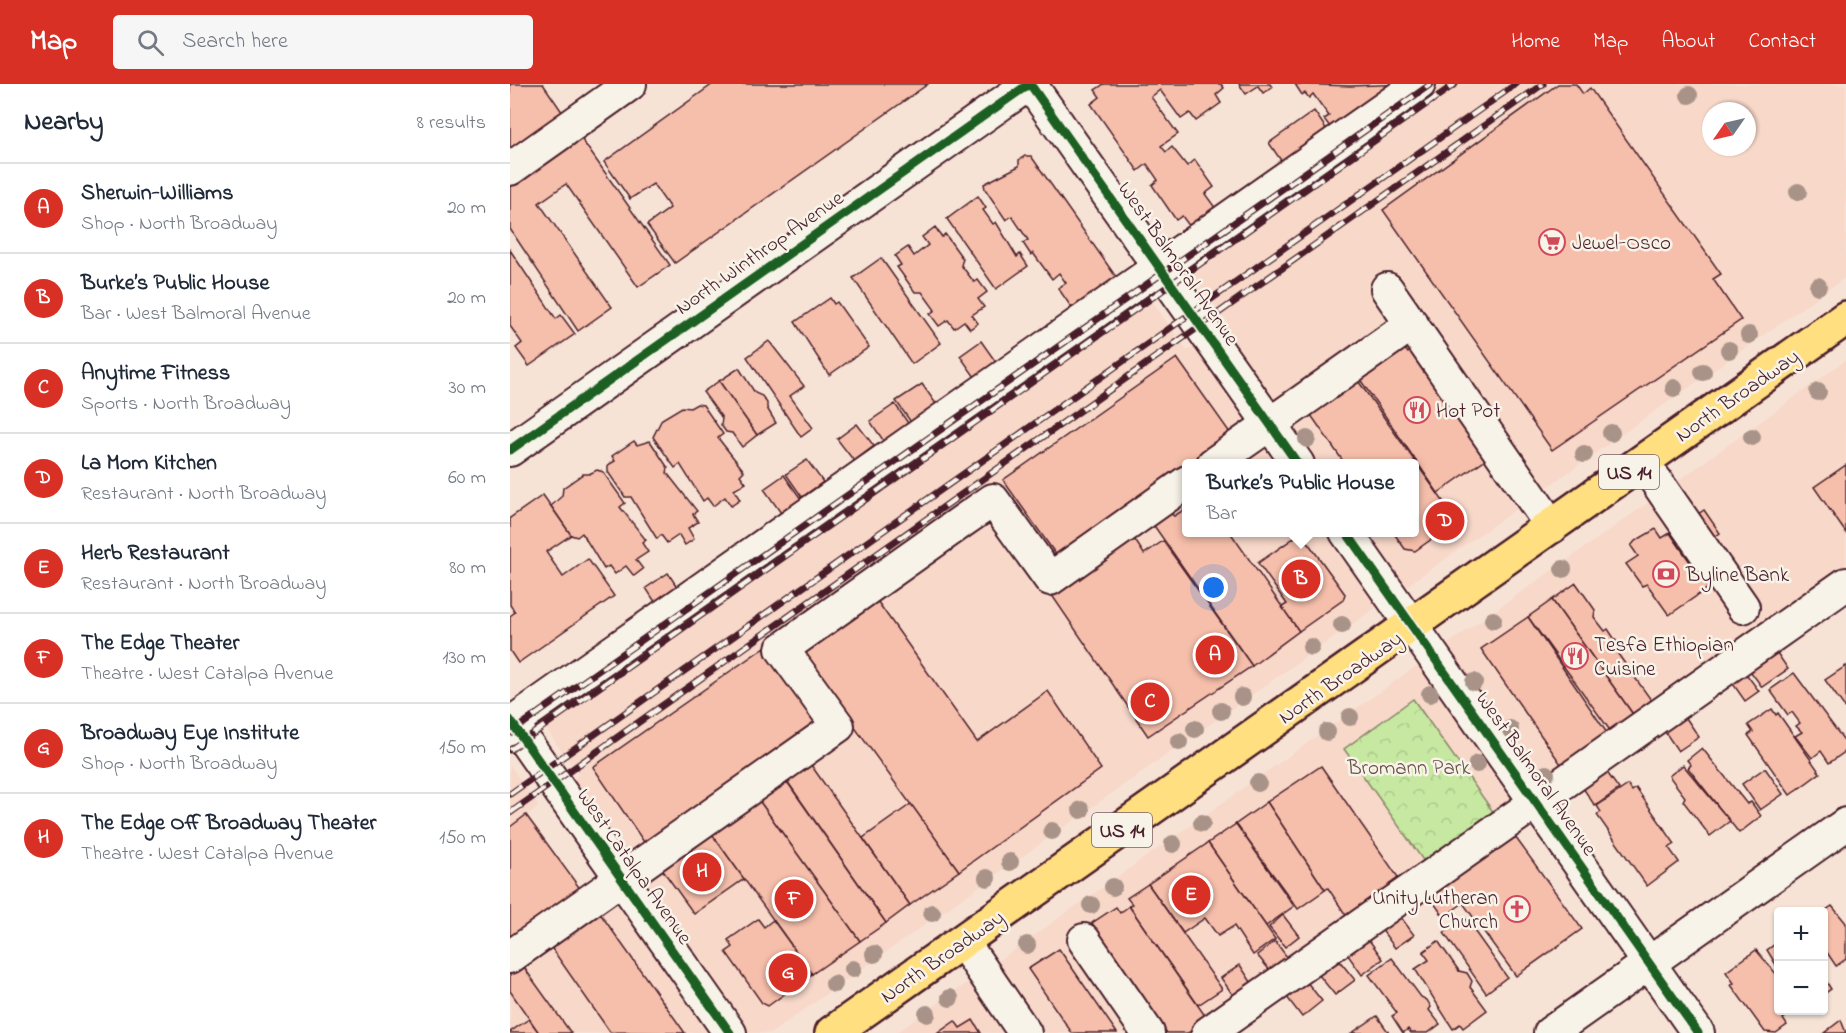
<!DOCTYPE html>
<meta charset="utf-8">
<style>
body{margin:0;font-family:"Indie Flower",sans-serif;background:#f6f6f7;color:#1f2937}
.controls{position:absolute;right:18px;bottom:18px;display:grid;overflow:hidden;border-radius:6px;box-shadow:0 2px 4px #0004}
.controls button{width:54px;height:54px;display:grid;place-items:center;padding:0;border:0;border-bottom:2px solid #e0e1e3;background:#fff;color:#1f2937;font:30px sans-serif}
.compass{position:absolute;left:1192px;top:18px;width:54px;height:54px;border-radius:50%;background:#fff;box-shadow:0 2px 4px #0004;rotate:236deg}
.you{position:absolute;left:704px;top:504px;width:21px;height:21px;margin:-15px;border:4px solid #fff;border-radius:50%;background:#1a73e8;box-shadow:0 0 0 9px #1a73e833}
.badge{display:grid;place-items:center;width:39px;height:39px;border-radius:50%;background:#d93025;color:#fff;font-size:20px;font-weight:700}
.pin{position:absolute;translate:-50% -50%;border:3px solid #fff;box-shadow:0 2px 6px #0006}
.popup{position:absolute;left:672px;top:375px;width:237px;height:78px;box-sizing:border-box;display:grid;place-content:center;border-radius:6px;background:#fff;filter:drop-shadow(0 2px 4px #0005);font-size:20px;white-space:nowrap;color:#747a83}
.popup b{font-size:22px;color:#1f2937}
.popup::after{content:'';position:absolute;left:50%;top:100%;margin-left:-12px;border:12px solid transparent;border-top-color:#fff}
.list{margin:0;padding:0;list-style:none}
h2{display:flex;justify-content:space-between;align-items:center;height:78px;margin:0;padding:0 24px;font-size:26px}
h2 small{font-size:20px;font-weight:400;color:#747a83}
.list li{display:grid;grid-template-columns:39px 1fr auto;gap:18px;align-items:center;box-sizing:border-box;height:90px;padding:0 24px;border-top:2px solid #e0e1e3}
.list b{display:block;font-size:22px;white-space:nowrap}
.list p{margin:0;font-size:20px;white-space:nowrap;color:#747a83}
.list em{font-size:20px;font-style:normal;color:#747a83}
.icon{flex:none;width:33px;height:33px;fill:none;stroke:currentColor;stroke-width:2;stroke-linecap:round;stroke-linejoin:round}
.map{position:relative;flex:none;width:1336px;height:949px;overflow:hidden}
header{display:flex;align-items:center;gap:36px;box-sizing:border-box;height:84px;padding:0 30px;background:#d93025;color:#fff}
header strong{font-size:28px}
nav{display:flex;gap:33px;margin-inline-start:auto;font-size:21px}
.search{width:420px;height:54px;background:#f6f6f7;display:flex;align-items:center;gap:15px;box-sizing:border-box;padding:0 21px;border-radius:6px;color:#747a83;font-size:22px}
main{display:flex}
aside{flex:1;background:#fff}
.map>svg:first-child{display:block}
.built{fill:#f7d8c9;fill-rule:evenodd}
.forest{fill:url(#forest-crowns);stroke:#888466;stroke-width:1.5}
.building{fill:#f6bfab;stroke:#4a1f2b;stroke-width:1.5}
.lines{fill:none;stroke-linecap:round;stroke-linejoin:round}
.minor-casing{stroke:#4a1f2b;stroke-width:36}
.major-casing{stroke:#4a1f2b;stroke-width:38}
.minor{stroke:#f7f3e8;stroke-width:32}
.major{stroke:#ffdf80;stroke-width:33}
.rail-casing{stroke:#4a1f2b;stroke-width:7}
.rail{stroke:#f7f3e8;stroke-width:4.5;stroke-dasharray:14;stroke-linecap:butt}
.cycleway-casing{stroke:#f7f3e8;stroke-width:13}
.cycleway{stroke:#1b5e20;stroke-width:9}
.tree{fill:#a99388}
.labels{text-anchor:middle;stroke-width:5;stroke-linejoin:round;paint-order:stroke}
.shield{fill:#f7f3e8;stroke:#7e5f64;stroke-width:1.5}
.shield-label{font-size:20px;font-weight:bold;fill:#4a1f2b}
.poi-label{font-size:21px;fill:#4a1f2b;stroke:#f7f3e8;text-anchor:start}
.street-label{font-size:21px;fill:#4a1f2b;stroke:#f7f3e8}
.park-label{font-size:21px;fill:#695148;stroke:#f7f3e8}
</style>
<header>
<strong>Map</strong>
<div class="search"><svg class="icon" aria-label="search" viewBox="0 0 24 24"><circle cx="10" cy="10" r="6"/><path d="M15 15l6 6"/></svg>Search here</div>
<nav><a>Home</a><a>Map</a><a>About</a><a>Contact</a></nav>
</header>
<main>
<aside>
<h2>Nearby<small>8 results</small></h2>
<ul class="list">
<li><span class="badge">A</span><div><b>Sherwin-Williams</b><p>Shop · North Broadway</p></div><em>20 m</em></li>
<li><span class="badge">B</span><div><b>Burke’s Public House</b><p>Bar · West Balmoral Avenue</p></div><em>20 m</em></li>
<li><span class="badge">C</span><div><b>Anytime Fitness</b><p>Sports · North Broadway</p></div><em>30 m</em></li>
<li><span class="badge">D</span><div><b>La Mom Kitchen</b><p>Restaurant · North Broadway</p></div><em>60 m</em></li>
<li><span class="badge">E</span><div><b>Herb Restaurant</b><p>Restaurant · North Broadway</p></div><em>80 m</em></li>
<li><span class="badge">F</span><div><b>The Edge Theater</b><p>Theatre · West Catalpa Avenue</p></div><em>130 m</em></li>
<li><span class="badge">G</span><div><b>Broadway Eye Institute</b><p>Shop · North Broadway</p></div><em>150 m</em></li>
<li><span class="badge">H</span><div><b>The Edge Off Broadway Theater</b><p>Theatre · West Catalpa Avenue</p></div><em>150 m</em></li>
</ul>
</aside>
<div class="map">
<svg width="1336" height="949" viewBox="0 0 1336 949">
<defs>
<pattern id="forest-crowns" width="20" height="18" patternUnits="userSpaceOnUse" patternTransform="scale(1.5)"><rect width="20" height="18" fill="#c6e8a1"/><path d="M2 6a3 3 0 1 1 6 0M12 15a3 3 0 1 1 6 0" fill="none" stroke="#acc78b"/></pattern>
</defs>
<rect width="100%" height="100%" fill="#f7e3d6"/>
<filter id="ink" filterUnits="userSpaceOnUse"><feTurbulence type="fractalNoise" baseFrequency=".0167" numOctaves="2"/><feDisplacementMap in="SourceGraphic" scale="12" xChannelSelector="R" yChannelSelector="G"/><feConvolveMatrix kernelMatrix="1 2 1 2 8 2 1 2 1" color-interpolation-filters="sRGB"/></filter>
<g filter="url(#ink)">
<!-- built -->
<g class="built">
<path d="M909,0H1336V193L261,949H0V873L117,791L54,700L69,691L22,625L628,197L677,267L717,238L667,170ZM1201,27H1237V63H1201ZM677,380H905V448H677Z"/>
<path d="M1336,276V498L989,736L903,616L834,665L920,786L692,949H386L1115,435Z"/>
<path d="M0,681L29,723L0,743Z"/>
</g>
<!-- forest -->
<path class="forest" d="M903,615L989,736L920,786L834,665Z"/>
<!-- building -->
<g class="building">
<path d="M0,0H33L57,35L0,75Z"/>
<path d="M203,0H418L165,179L137,141L160,124L143,100L120,115L94,78Z"/>
<path d="M594,0H711L714,4L706,11L711,19L686,37L680,29L671,35L650,6L641,13L668,50L651,62L656,68L662,63L677,82L685,76L704,103L695,110L709,129L683,147L672,132L666,136L642,101L648,96L637,80L628,87L581,20L590,13L585,6Z"/>
<path d="M729,0H760L762,3L753,9L748,2L736,10Z"/>
<path d="M785,0L840,2L896,0L824,48L814,35L819,32L803,10L799,14L795,9L792,11Z"/>
<path d="M1048,0H1066L1073,10L1080,4L1211,190L1203,195L1231,236L1042,366L873,126Z"/>
<path d="M804,27L817,46L772,78L759,59Z"/>
<path d="M70,53L160,181L128,203L56,100L29,119L102,223L68,247L0,145V101Z"/>
<path d="M515,72H521L611,200L564,227L548,204L556,199L549,189L542,195L523,169L521,171L513,159L518,156L502,132L496,136L475,105L474,100L509,82V76Z"/>
<path d="M468,112L476,124L473,126L483,140L486,138L507,173L510,170L518,182L486,205L437,135Z"/>
<path d="M425,143L432,153L435,150L453,175L451,181L464,198L468,196L477,208L468,215L474,223L462,231L468,239L460,245L454,237L444,244L438,236L429,242L420,230L425,226L412,208H405L387,183L391,181L385,172L398,163L404,172L418,161L412,153Z"/>
<path d="M0,166L46,235L51,231L65,250L19,282L6,264L12,259L0,242Z"/>
<path d="M371,174L431,259L402,280L343,194Z"/>
<path d="M320,214L324,220L327,218L359,263L319,291L285,238Z"/>
<path d="M259,257L294,302L280,312L303,344L291,353L237,273Z"/>
<path d="M471,257L488,281L467,296L450,272Z"/>
<path d="M891,260L898,269L901,267L977,374L928,409L847,291Z"/>
<path d="M667,274L723,353L688,380H677V387L547,472L493,396Z"/>
<path d="M229,284L245,309L252,312L257,319V324L266,339L247,351L209,297Z"/>
<path d="M844,291L947,437L905,467L895,465L883,448H905V380H835L796,324Z"/>
<path d="M209,297L247,351L232,363L222,349L216,348L211,341L212,334L193,308Z"/>
<path d="M412,300L429,324L403,341L386,317Z"/>
<path d="M187,320L193,321L213,350L208,354L234,387L230,391L236,399L224,406L230,416L221,422L215,413L203,422L197,414L193,417L170,380L165,384L143,353L152,335L172,323L180,324Z"/>
<path d="M385,320L400,342L375,359L360,337Z"/>
<path d="M347,340L364,362L344,377L327,355Z"/>
<path d="M124,357L127,361L140,357L158,384L157,389L187,427L183,430L188,438L178,444L184,455L175,461L169,451L157,459L151,451L147,455L121,413H115L98,388V381L105,377L102,372Z"/>
<path d="M297,376L313,398L292,413L276,390Z"/>
<path d="M1336,381V449L1304,403Z"/>
<path d="M87,386L93,388L115,419L110,423L136,456L132,459L138,468L126,476L133,485L124,492L116,482L105,490L99,482L94,485L72,449L67,453L61,451L41,422L52,412L53,404L73,390H79Z"/>
<path d="M274,391L291,415L271,429L254,405Z"/>
<path d="M677,410V448H720L789,547L742,582L640,436L656,426L664,432L677,424L671,414Z"/>
<path d="M33,411L61,451L36,468L53,493L78,475L104,512L8,579L0,567V532L5,528L0,521V434Z"/>
<path d="M1194,426L1210,449L1177,473L1160,449Z"/>
<path d="M1146,445L1152,454L1160,449L1198,504L1159,531L1137,500L1132,502L1116,480L1128,472L1121,462L1125,457Z"/>
<path d="M791,449L835,510L833,516L789,547L772,523L777,520L748,479Z"/>
<path d="M621,450L634,470L653,457L742,582L638,652L539,507Z"/>
<path d="M158,489L171,509L149,524L136,504Z"/>
<path d="M1066,499L1085,526L1084,533L1095,547L1098,545L1112,566L1108,570L1144,620L1125,633L1042,516Z"/>
<path d="M363,511L467,658L538,607L591,685L449,787L288,565Z"/>
<path d="M1042,516L1127,636L1104,652L1018,533Z"/>
<path d="M1018,533L1097,649L1094,651L1098,656L1055,686L971,565Z"/>
<path d="M255,563L309,639L138,764L83,683Z"/>
<path d="M1265,566L1278,585L1252,603L1238,584Z"/>
<path d="M1336,582V625L1315,596Z"/>
<path d="M1234,587L1249,607L1235,617L1221,597Z"/>
<path d="M1284,589L1336,659V667L1319,679L1311,667L1302,674L1285,652L1292,648L1286,642L1290,639L1282,628L1278,631L1260,606Z"/>
<path d="M1262,625L1266,631L1268,629L1310,689L1280,711L1238,651L1243,648L1238,641Z"/>
<path d="M1174,631L1189,653L1168,667L1153,645Z"/>
<path d="M1192,664L1237,720L1241,718L1251,732L1229,749L1178,684L1181,681L1177,676Z"/>
<path d="M301,681L400,821L376,839L277,697Z"/>
<path d="M1173,681L1220,737L1200,752L1173,717L1175,713L1159,692Z"/>
<path d="M811,682L890,796L839,836L818,804L815,806L757,718Z"/>
<path d="M1255,684L1273,710L1250,726L1232,700Z"/>
<path d="M1096,687L1109,705L1085,722L1073,704Z"/>
<path d="M273,692L376,839L350,857L245,711Z"/>
<path d="M1118,701L1122,707L1126,704L1165,760L1159,764L1169,778L1137,802L1087,731L1091,728L1087,722Z"/>
<path d="M245,711L350,857L302,890L199,746Z"/>
<path d="M757,718L815,806L788,825L726,740Z"/>
<path d="M401,720L449,787L400,821L353,754Z"/>
<path d="M16,731L74,810L0,862V743Z"/>
<path d="M726,740L784,822L756,842L698,759Z"/>
<path d="M199,746L234,795L184,830L149,781Z"/>
<path d="M1003,750L1072,845L1006,892L953,819L934,833L919,812Z"/>
<path d="M698,759L765,855L743,871L724,842L708,852L695,834L673,849L638,800Z"/>
<path d="M638,800L712,905L688,921L619,822L622,820L617,814Z"/>
<path d="M619,822L698,936L678,949H657L582,839L606,823L610,829Z"/>
<path d="M1322,822L1336,839V875L1326,882L1314,864L1313,828Z"/>
<path d="M87,825L175,949L100,948L38,859Z"/>
<path d="M773,831L789,852L775,863L759,843Z"/>
<path d="M890,832L904,851L885,864L871,845Z"/>
<path d="M955,834L997,893L976,909L934,849Z"/>
<path d="M248,835L254,843L263,836L302,890L258,922L252,919L216,868L223,863L218,856Z"/>
<path d="M856,852L873,875L852,891L835,867Z"/>
<path d="M765,857L780,877L763,890L747,871Z"/>
<path d="M928,857L949,887L957,889L962,897L960,903L977,926L953,944L950,940L943,945L905,885L919,876L913,868Z"/>
<path d="M1268,858V884L1257,866Z"/>
<path d="M549,865L607,949H562L518,885Z"/>
<path d="M1246,866L1268,892V926H1284L1273,935L1277,941L1266,949L1255,948L1221,901L1224,899L1216,888Z"/>
<path d="M882,874L911,913L917,916L921,923L919,926L930,940L918,949H901L898,945L893,949L882,932L887,929L859,891Z"/>
<path d="M828,875L845,896L825,911L808,890Z"/>
<path d="M10,878L61,949H29L0,907V885Z"/>
<path d="M730,881L743,901L725,914L711,894Z"/>
<path d="M1314,894L1321,905L1314,910Z"/>
<path d="M796,897L812,917L792,933L776,912Z"/>
<path d="M867,932L879,949H842Z"/>
<path d="M19,935L29,949H0V948Z"/>
<path d="M463,936L471,949H428L445,937L450,944Z"/>
<path d="M1331,936L1336,949H1314Z"/>
</g>
<g class="lines">
<defs>
<g id="minor">
<path d="M520,0L788,380"/>
<path d="M0,85L120,0"/>
<path d="M877,205L1042,443"/>
<path d="M0,366L519,0"/>
<path d="M1133,378L1233,523"/>
<path d="M703,380L902,240"/>
<path d="M836,448L1188,949"/>
<path d="M0,636L220,949"/>
<path d="M0,640L909,0"/>
<path d="M574,856L638,949"/>
<path d="M453,858L515,949"/>
<path d="M0,873L328,642L272,565L454,436L483,416L540,495L677,398"/>
<path d="M698,949L1336,500"/>
<path d="M1040,949L1336,740"/>
</g>
<path id="major" d="M322,949L1336,234"/>
</defs>
<!-- minor casing -->
<use href="#minor" class="minor-casing"/>
<!-- major casing -->
<use href="#major" class="major-casing"/>
<!-- minor -->
<use href="#minor" class="minor"/>
<!-- major -->
<use href="#major" class="major"/>
<defs>
<g id="rail">
<path d="M0,649L921,0"/>
<path d="M0,666L945,0"/>
<path d="M0,710L1006,0"/>
<path d="M0,729L1033,0"/>
</g>
</defs>
<!-- rail casing -->
<use href="#rail" class="rail-casing"/>
<!-- rail -->
<use href="#rail" class="rail"/>
<defs>
<g id="cycleway">
<path d="M520,0L788,380"/>
<path d="M0,366L519,0"/>
<path d="M836,448L1188,949"/>
<path d="M0,636L220,949"/>
</g>
</defs>
<!-- cycleway casing -->
<use href="#cycleway" class="cycleway-casing"/>
<!-- cycleway -->
<use href="#cycleway" class="cycleway"/>
</g>
<!-- trees -->
<g class="tree">
<circle cx="1179" cy="11" r="9"/>
<circle cx="1288" cy="108" r="9"/>
<circle cx="1308" cy="202" r="9"/>
<circle cx="1239" cy="251" r="9"/>
<circle cx="1219" cy="266" r="9"/>
<circle cx="1193" cy="288" r="9"/>
<circle cx="1164" cy="304" r="9"/>
<circle cx="1308" cy="308" r="9"/>
<circle cx="1101" cy="349" r="9"/>
<circle cx="1242" cy="353" r="9"/>
<circle cx="797" cy="355" r="9"/>
<circle cx="1074" cy="370" r="9"/>
<circle cx="1053" cy="485" r="9"/>
<circle cx="983" cy="536" r="9"/>
<circle cx="832" cy="541" r="9"/>
<circle cx="801" cy="563" r="9"/>
<circle cx="964" cy="598" r="9"/>
<circle cx="920" cy="610" r="9"/>
<circle cx="732" cy="613" r="9"/>
<circle cx="711" cy="627" r="9"/>
<circle cx="840" cy="633" r="9"/>
<circle cx="685" cy="645" r="9"/>
<circle cx="1000" cy="645" r="9"/>
<circle cx="817" cy="648" r="9"/>
<circle cx="669" cy="658" r="9"/>
<circle cx="967" cy="680" r="9"/>
<circle cx="1036" cy="690" r="9"/>
<circle cx="748" cy="699" r="9"/>
<circle cx="571" cy="726" r="9"/>
<circle cx="692" cy="739" r="9"/>
<circle cx="542" cy="747" r="9"/>
<circle cx="663" cy="760" r="9"/>
<circle cx="500" cy="778" r="9"/>
<circle cx="477" cy="794" r="9"/>
<circle cx="603" cy="803" r="9"/>
<circle cx="581" cy="821" r="9"/>
<circle cx="422" cy="829" r="9"/>
<circle cx="517" cy="861" r="9"/>
<circle cx="364" cy="870" r="9"/>
<circle cx="343" cy="885" r="9"/>
<circle cx="324" cy="900" r="9"/>
<circle cx="440" cy="914" r="9"/>
<circle cx="417" cy="930" r="9"/>
</g>
</g>
<!-- icons -->
<defs>
<symbol id="supermarket-ring" viewBox="-11 -11 22 22"><circle r="9.5" fill="#f7f3e8" stroke="#d1495b" stroke-width="1.5"/><path d="M-6-5.5h2.5l.6 2H6L4.5 2H-2.5L-4.4-4H-6ZM-1.5 3.2a1.3 1.3 0 1 0 .1 0ZM3 3.2a1.3 1.3 0 1 0 .1 0Z" fill="#d1495b"/></symbol>
<symbol id="restaurant-ring" viewBox="-11 -11 22 22"><circle r="9.5" fill="#f7f3e8" stroke="#d1495b" stroke-width="1.5"/><path d="M-5-6h1v4h1v-4h1v4h1v-4h1v5L-1.5 .5V6h-2V.5L-5-1ZM5-6V6H3V1.5H1.5Q1.5-4 5-6Z" fill="#d1495b"/></symbol>
<symbol id="bank-ring" viewBox="-11 -11 22 22"><circle r="9.5" fill="#f7f3e8" stroke="#d1495b" stroke-width="1.5"/><path d="M-6-4H6V4H-6ZM0-2.3a2.3 2.3 0 1 0 0 4.6a2.3 2.3 0 1 0 0-4.6Z" fill="#d1495b"/></symbol>
<symbol id="church-ring" viewBox="-11 -11 22 22"><circle r="9.5" fill="#f7f3e8" stroke="#d1495b" stroke-width="1.5"/><path d="M-1.2-6h2.4v3.5h3.3v2.4h-3.3V6h-2.4V-.1h-3.3v-2.4h3.3Z" fill="#d1495b"/></symbol>
</defs>
<g fill-rule="evenodd">
<use href="#supermarket-ring" x="1027" y="143" width="30" height="30"/>
<use href="#restaurant-ring" x="892" y="311" width="30" height="30"/>
<use href="#bank-ring" x="1141" y="475" width="30" height="30"/>
<use href="#restaurant-ring" x="1050" y="557" width="30" height="30"/>
<use href="#church-ring" x="992" y="810" width="30" height="30"/>
</g>
<g class="labels">
<!-- shield labels -->
<g class="shield">
<rect x="1089" y="371" width="60" height="34" rx="4.5"/>
<rect x="582" y="729" width="60" height="34" rx="4.5"/>
</g>
<g class="shield-label">
<text x="1119" y="395">US 14</text>
<text x="612" y="753">US 14</text>
</g>
<!-- poi labels -->
<g class="poi-label">
<text x="1062" y="165">Jewel-Osco</text>
<text x="926" y="333">Hot Pot</text>
<text x="1176" y="497">Byline Bank</text>
<text x="1084" y="567">Tesfa Ethiopian<tspan x="1084" dy="24">Cuisine</tspan></text>
<text x="988" y="820" text-anchor="end">Unity Lutheran<tspan x="988" dy="24">Church</tspan></text>
</g>
<!-- street labels -->
<g class="street-label">
<text transform="translate(249 168) rotate(-35)" y="7">North Winthrop Avenue</text>
<text transform="translate(669 179) rotate(55)" y="7">West Balmoral Avenue</text>
<text transform="translate(1227 311) rotate(-35)" y="7">North Broadway</text>
<text transform="translate(830 593) rotate(-35)" y="7">North Broadway</text>
<text transform="translate(1027 689) rotate(55)" y="7">West Balmoral Avenue</text>
<text transform="translate(125 782) rotate(55)" y="7">West Catalpa Avenue</text>
<text transform="translate(432 872) rotate(-35)" y="7">North Broadway</text>
</g>
<!-- park labels -->
<g class="park-label">
<text x="899" y="690">Bromann Park</text>
</g>
</g>
</svg>
<div class="controls">
<button>+</button>
<button>−</button>
</div>
<svg class="compass" viewBox="-18 -18 36 36"><path d="M0-13l5 13h-10z" fill="#e53935"/><path d="M0 13l5-13h-10z" fill="#747a83"/></svg>
<div class="you"></div>
<div class="pin badge" style="left:705px;top:571px">A</div>
<div class="pin badge" style="left:791px;top:495px">B</div>
<div class="popup"><b>Burke’s Public House</b>Bar</div>
<div class="pin badge" style="left:640px;top:618px">C</div>
<div class="pin badge" style="left:935px;top:437px">D</div>
<div class="pin badge" style="left:681px;top:811px">E</div>
<div class="pin badge" style="left:284px;top:815px">F</div>
<div class="pin badge" style="left:278px;top:889px">G</div>
<div class="pin badge" style="left:192px;top:788px">H</div>
</div>
</main>
